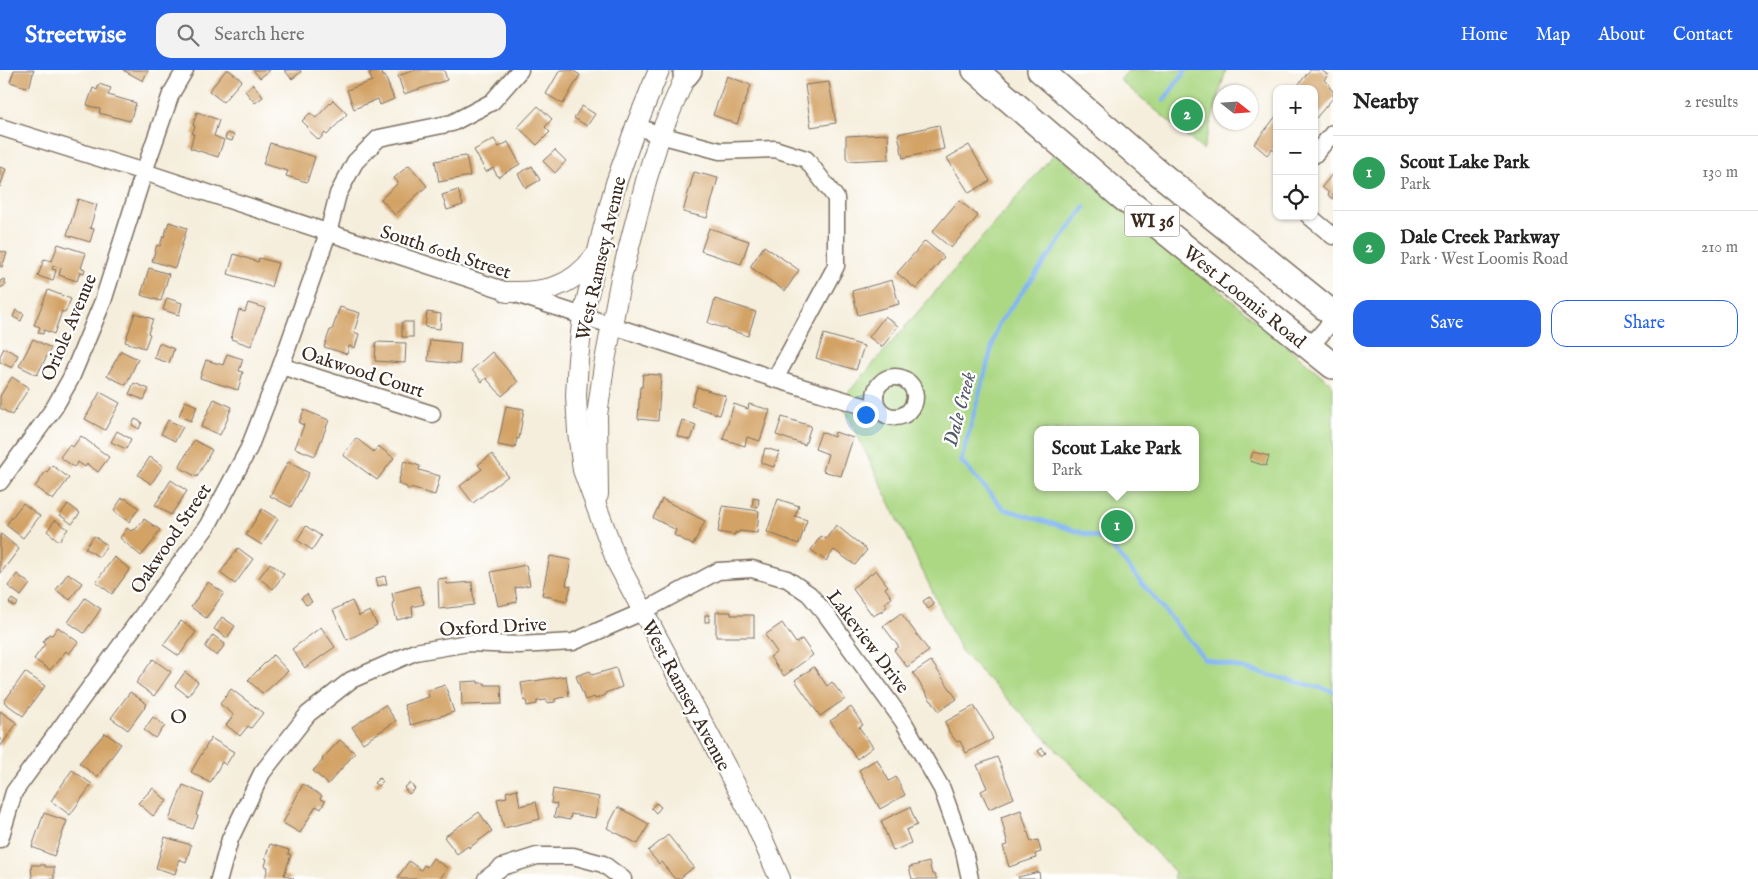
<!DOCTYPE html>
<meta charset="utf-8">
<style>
body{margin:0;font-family:"IM FELL English",serif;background:#f2f2f2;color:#222}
.controls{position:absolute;right:15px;top:15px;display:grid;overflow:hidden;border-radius:10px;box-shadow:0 1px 4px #0004}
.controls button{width:45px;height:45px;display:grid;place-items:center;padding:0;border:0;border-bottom:1px solid #e0e0e0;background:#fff;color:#222;font:25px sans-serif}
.compass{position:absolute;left:1213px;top:15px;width:45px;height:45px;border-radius:50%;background:#fff;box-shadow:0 1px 4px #0004;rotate:107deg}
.you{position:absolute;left:865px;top:344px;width:18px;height:18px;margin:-12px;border:4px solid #fff;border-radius:50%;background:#1a73e8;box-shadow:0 0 0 8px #1a73e833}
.badge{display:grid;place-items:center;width:32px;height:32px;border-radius:50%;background:#2563eb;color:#fff;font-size:16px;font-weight:700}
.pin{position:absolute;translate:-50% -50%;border:2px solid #fff;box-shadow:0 1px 5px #0006}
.popup{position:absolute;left:1034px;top:356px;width:165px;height:65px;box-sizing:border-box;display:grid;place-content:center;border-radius:10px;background:#fff;filter:drop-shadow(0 1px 4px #0005);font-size:16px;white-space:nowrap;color:#767676}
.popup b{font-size:19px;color:#222}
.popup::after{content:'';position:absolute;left:50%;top:100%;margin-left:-10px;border:10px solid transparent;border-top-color:#fff}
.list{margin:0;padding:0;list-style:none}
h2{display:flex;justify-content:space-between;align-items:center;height:65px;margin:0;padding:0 20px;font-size:21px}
h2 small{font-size:16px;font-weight:400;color:#767676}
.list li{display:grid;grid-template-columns:32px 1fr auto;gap:15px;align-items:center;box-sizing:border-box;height:75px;padding:0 20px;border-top:1px solid #e0e0e0}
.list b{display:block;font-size:19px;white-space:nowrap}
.list p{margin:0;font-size:16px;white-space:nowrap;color:#767676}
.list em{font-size:16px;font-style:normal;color:#767676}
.actions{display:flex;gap:10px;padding:15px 20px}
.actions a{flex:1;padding:11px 0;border:1px solid #2563eb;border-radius:15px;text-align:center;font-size:18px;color:#2563eb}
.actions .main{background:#2563eb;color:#fff}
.icon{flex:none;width:28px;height:28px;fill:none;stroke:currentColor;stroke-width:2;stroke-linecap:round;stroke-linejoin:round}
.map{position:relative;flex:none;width:1333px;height:809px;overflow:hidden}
header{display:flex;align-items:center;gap:30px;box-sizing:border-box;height:70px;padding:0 25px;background:#2563eb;color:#fff}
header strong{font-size:24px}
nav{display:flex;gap:28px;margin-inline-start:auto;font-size:18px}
.search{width:350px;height:45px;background:#f2f2f2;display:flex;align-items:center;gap:12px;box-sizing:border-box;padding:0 18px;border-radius:15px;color:#767676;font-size:19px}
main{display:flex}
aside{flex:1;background:#fff}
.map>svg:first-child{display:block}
.green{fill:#acd884;stroke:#748151;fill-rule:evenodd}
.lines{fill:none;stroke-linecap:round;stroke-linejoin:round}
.stream{stroke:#84b6f1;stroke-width:4.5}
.building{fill:#d3a265}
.minor-casing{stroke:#7c6f60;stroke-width:19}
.tertiary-casing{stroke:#7c6f60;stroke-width:22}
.primary-casing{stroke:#7c6f60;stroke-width:28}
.minor{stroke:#fff;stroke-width:16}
.tertiary{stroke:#fff;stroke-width:20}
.primary{stroke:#fff;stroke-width:25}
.labels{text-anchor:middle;stroke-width:4.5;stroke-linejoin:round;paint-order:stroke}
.shield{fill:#fff;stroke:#766a62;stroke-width:1}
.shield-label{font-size:18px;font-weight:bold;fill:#3b2a1e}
.street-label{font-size:19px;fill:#3b2a1e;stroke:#fff}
.water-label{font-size:20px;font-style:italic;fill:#555b68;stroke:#fff}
.neighbourhood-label{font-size:20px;letter-spacing:1px;fill:#3b2a1e;stroke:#fff}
</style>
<header>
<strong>Streetwise</strong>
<div class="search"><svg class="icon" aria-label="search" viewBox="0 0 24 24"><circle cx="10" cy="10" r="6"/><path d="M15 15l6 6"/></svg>Search here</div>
<nav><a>Home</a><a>Map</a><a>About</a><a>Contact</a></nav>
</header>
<main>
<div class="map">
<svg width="1333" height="809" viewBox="0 0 1333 809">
<rect width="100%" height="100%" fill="#fff"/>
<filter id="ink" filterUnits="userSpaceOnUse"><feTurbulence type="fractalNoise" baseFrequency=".02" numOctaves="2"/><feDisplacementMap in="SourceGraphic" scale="10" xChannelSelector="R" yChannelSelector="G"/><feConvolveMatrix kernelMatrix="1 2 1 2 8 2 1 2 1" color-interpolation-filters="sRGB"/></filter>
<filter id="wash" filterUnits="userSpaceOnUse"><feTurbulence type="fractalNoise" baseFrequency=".0096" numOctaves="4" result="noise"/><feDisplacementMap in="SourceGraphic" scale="20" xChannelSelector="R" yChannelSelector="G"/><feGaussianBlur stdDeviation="1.12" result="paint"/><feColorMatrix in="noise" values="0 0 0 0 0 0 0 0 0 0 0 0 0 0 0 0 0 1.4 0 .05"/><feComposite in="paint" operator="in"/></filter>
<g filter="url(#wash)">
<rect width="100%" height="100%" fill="#f5eedc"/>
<!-- green -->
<g class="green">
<path d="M1129,0H1226L1203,80L1120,10Z"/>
<path d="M1055,83L1333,315V809H1173L1175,802L961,581L841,331ZM1038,360H1196V417H1038Z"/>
</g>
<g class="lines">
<!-- stream -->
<g class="stream">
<path d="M1164,30L1186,0"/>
<path d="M1085,137L998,255L961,391L1004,439L1106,470L1205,589L1333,621"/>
</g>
</g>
<g id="blocks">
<!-- building -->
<g class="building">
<path d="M14,0H34L29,18L10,12Z"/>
<path d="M123,0H148L143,11Z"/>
<path d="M226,0H229L242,10L223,32L209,21Z"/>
<path d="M253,0H270L260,8Z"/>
<path d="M284,0H300L301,2L292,9Z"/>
<path d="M378,0H381L383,6H385L394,29L380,35L378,29L354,39L347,20L372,11L369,3Z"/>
<path d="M415,0H444L447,10L404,24L398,6Z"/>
<path d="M560,0H572L580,5L563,34L546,24Z"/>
<path d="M1310,0H1321L1328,5L1324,10L1330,16L1329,17L1333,21V28L1316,48L1314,47V19H1295Z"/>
<path d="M727,6L751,15L737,54L713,45Z"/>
<path d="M829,12L836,53L811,57L805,15Z"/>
<path d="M99,14L111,18L108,25L136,33L130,51L99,43L100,39L87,35L93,18L97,20Z"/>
<path d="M253,14L263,27L255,33L245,21Z"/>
<path d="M333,30L347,44L327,65L325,63L319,70L306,58L308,57L302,51L310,43L316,48Z"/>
<path d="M538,36L552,49L545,57L550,62L537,75L518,57Z"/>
<path d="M582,36L595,44L587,56L574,48Z"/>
<path d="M197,42L219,50L214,66L224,70L218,87L190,78L194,64H192L195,56L193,55Z"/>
<path d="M1277,45V83L1272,79L1267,85L1254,74Z"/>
<path d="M939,55L944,79L903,88L898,64Z"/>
<path d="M227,63L234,65L232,71L225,69Z"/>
<path d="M888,64L889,89L848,91L846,87V66Z"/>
<path d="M494,69L499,77L508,72L520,94L498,107L493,98L486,102L474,80Z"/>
<path d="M270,73L315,87L307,112L286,106L288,101L263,94Z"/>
<path d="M969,75L990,111L969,123L947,88Z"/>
<path d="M555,80L566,91L555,103L543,91Z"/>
<path d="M466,86L470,106L439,112L435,91Z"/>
<path d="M409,95L427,116L395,145L381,129L398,113L394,108Z"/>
<path d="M532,96L540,110L526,118L518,104Z"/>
<path d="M0,97L6,99L0,117Z"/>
<path d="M694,102L718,108L707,148L683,142Z"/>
<path d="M1333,103V129L1328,125L1329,123L1322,117Z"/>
<path d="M458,120L463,135L447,140L442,125Z"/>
<path d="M78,129L97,135L90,158L94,159L90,172L67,165Z"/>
<path d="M959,130L978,146L951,178L932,162Z"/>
<path d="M169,152L187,158L175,198L152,191L157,175L160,176L163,166L164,167Z"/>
<path d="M709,158L749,171L741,194L701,181Z"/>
<path d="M925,171L944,187L916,219L897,203Z"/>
<path d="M58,174L86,183L81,198L85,199L84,203L80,202L77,211L59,205L61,198L53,196L52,199L56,200L53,211L38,206L44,189L52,191Z"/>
<path d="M764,176L799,200L785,221L750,197Z"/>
<path d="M0,181L7,183L2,197L0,196Z"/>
<path d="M234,184L258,192L259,188L278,193L271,217L228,204Z"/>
<path d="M149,198L169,204L161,231L141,225Z"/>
<path d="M4,209L6,215L0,218V211Z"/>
<path d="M892,210L899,234L858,245L852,221Z"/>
<path d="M48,220L71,229L65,243L62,241L54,264L44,260L43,264L38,263L40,257L34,255Z"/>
<path d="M167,228L182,233L179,245L163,240Z"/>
<path d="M715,229L756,242L748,266L708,253Z"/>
<path d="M248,233L265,238L251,276L231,269L239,240L245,242Z"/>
<path d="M340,237L360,243L354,262L359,264L355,278L349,276L347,284L324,277L330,260H332Z"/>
<path d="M16,240L24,244L21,251L13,247Z"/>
<path d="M427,242L441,244L440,259L425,257Z"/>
<path d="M135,243L153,249L148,263L150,264L145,278L125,272Z"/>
<path d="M885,246L898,256L882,277L869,267Z"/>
<rect x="402" y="252" width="11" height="15"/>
<path d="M824,264L864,276L856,300L816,288Z"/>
<path d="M33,269L51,278L37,305L19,296Z"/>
<path d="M430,270L461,273L459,294L428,291Z"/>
<path d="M376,272L406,273L405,293L375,291Z"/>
<path d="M159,273L174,279L169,293L154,288Z"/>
<path d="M4,278L18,285L12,298L0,292V286Z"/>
<path d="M121,281L138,289L126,315L107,306Z"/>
<path d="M492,282L518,312L502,326L486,308L482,312L472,300Z"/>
<path d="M227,284L243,289L239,301L243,302L238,320L200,308L206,290L223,295Z"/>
<path d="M643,304L661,305L658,351L638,349L640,317H642Z"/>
<path d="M12,307L29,318L12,345L0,338V326Z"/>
<path d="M134,313L149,319L144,330L129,324Z"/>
<path d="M697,317L726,326L720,345L691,336Z"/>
<path d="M100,322L120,333L105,360L85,349Z"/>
<path d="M214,329L232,337L228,346H229L220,365L201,357Z"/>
<path d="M185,331L197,336L191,351L179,346Z"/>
<path d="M734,334L748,339L749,334L770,340L760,371L747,367L745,376L723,369Z"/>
<path d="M506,336L524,339L519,369L517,368L515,378L498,375Z"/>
<path d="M304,340L329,350L315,386L295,378L304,355L299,353Z"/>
<path d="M782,347L811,356L805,375L776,365Z"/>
<path d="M135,349L142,352L139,359L132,355Z"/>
<path d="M168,350L183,357L175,371L161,364Z"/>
<path d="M682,350L696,355L691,370L677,366Z"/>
<path d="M117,361L131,369L126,379L111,372Z"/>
<path d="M821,362L834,367L835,362L853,368L841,406L823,401L828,384L815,379Z"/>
<path d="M81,366L109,387L98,402L87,394L85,397L78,392L74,397L60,387L69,375L73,377Z"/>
<path d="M356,368L374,382L378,376L394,388L377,410L343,385Z"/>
<path d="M194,370L212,380L197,407L179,397Z"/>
<path d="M765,378L779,382L774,397L761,393Z"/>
<path d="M1253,382L1269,386L1266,396L1250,391Z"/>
<path d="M492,384L508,406L473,433L460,416L482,399L478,395Z"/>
<path d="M150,387L163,396L151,414L138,405Z"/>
<path d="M404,391L420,396L419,400L440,406L435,425L410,418V420L407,419V417L398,414Z"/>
<path d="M288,392L309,403L291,437L270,426Z"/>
<path d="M52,395L69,408L53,430L35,417L46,401L47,402Z"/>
<path d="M171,410L187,421L171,445L155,435Z"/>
<path d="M122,428L124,429L125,428L139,438L129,452L115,442L114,440Z"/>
<path d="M753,428L759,429L758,437H752Z"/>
<path d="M662,429L705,451L693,475L674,465L676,460L653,448Z"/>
<path d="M778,429L799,436L795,446L807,450L799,474L767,462Z"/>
<path d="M23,433L40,446L23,468L6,455Z"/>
<path d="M68,434L80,443L72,454L60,445Z"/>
<path d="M723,436L759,441L757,463L739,461L738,463L735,462V465L718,462Z"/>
<path d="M262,439L278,449L262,475L246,465Z"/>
<path d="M144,449L160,460L154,468L155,469L141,486L120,468L127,458L131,461L133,459L135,460Z"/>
<path d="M55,450L68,459L59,471L47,461Z"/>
<path d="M836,455L867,480L855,495L834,480L826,491L811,480L821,466L826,469Z"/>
<path d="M306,456L321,466L312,480L297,470Z"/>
<path d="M1,464L19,479L0,504V466Z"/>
<path d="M94,466L107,475L99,487L85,478Z"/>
<path d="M238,478L253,489L235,514L220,503Z"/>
<path d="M550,486L571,490L566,515L571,516L567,531L542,525Z"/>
<path d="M114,487L130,499L112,524L96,512Z"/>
<path d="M270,493L284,504L273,519L259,508Z"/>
<path d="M526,495L530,515L515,518L517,532L498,536L491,502Z"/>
<path d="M876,500L888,516L885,518L892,528L885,533L887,536L884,540L873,546L852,518Z"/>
<path d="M68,503L82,513L70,530L56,520Z"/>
<path d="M17,504L30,514L21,526L8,516Z"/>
<path d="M385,506L387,514L378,516L376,508Z"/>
<path d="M446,508L447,514L472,512L474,535L439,539L438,509Z"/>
<path d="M208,512L224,523L206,548L191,537Z"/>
<path d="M419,516L424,534L412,537L413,546L397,550L392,533L394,532L392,523Z"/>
<path d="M307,524L312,532L306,535L301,528Z"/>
<path d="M929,527L934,535L928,539L923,531Z"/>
<path d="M85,528L101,539L84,563L68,552Z"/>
<path d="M12,529L18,533L15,537L9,533Z"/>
<path d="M352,531L359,546L370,541L377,555L347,570L333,540Z"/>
<path d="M716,542H731V545H754V567H716Z"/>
<path d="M901,543L929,581L907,597L894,580L899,577L883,556Z"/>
<rect x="705" y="545" width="4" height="7"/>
<path d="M222,547L235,556L227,568L214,559Z"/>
<path d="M181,551L196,562L179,586L163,575Z"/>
<path d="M782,553L796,573L802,569L813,585L784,606L770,587L777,582L765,565Z"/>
<path d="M58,557L78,572L69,584L66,581L50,600L34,589L45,574L43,572L49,564L52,565Z"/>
<path d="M321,557L335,577L305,598L292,579Z"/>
<path d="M213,565L225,574L217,586L205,577Z"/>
<path d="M273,585L288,601L263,624L248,610Z"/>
<path d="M153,589L171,602L154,626L136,613Z"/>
<path d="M931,591L957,629L939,641L932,631H931L913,603Z"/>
<path d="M814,597L827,616L832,612L845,629L820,646L795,610Z"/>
<path d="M616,598L622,617L605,623L606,625L595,629L594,627L585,630L576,606L590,601L592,605Z"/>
<path d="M25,602L45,616L23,646L4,632Z"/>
<path d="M185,602L198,612L188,626L175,616Z"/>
<path d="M566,606L569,626L555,629V632L547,633V630L537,631V634L527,636L526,630L524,631L521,613Z"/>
<path d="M478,611V613H485V615H501L502,634L462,635L461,612Z"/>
<path d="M445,615L454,642L411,655L404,635L429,627L427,621Z"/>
<path d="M231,619L263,643L251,658L248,656L240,666L226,655L234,645L220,634Z"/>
<path d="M130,622L147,634L128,660L111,648Z"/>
<path d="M385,635L396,651L363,673L352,657Z"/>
<path d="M974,636L989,660L993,669L966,683L960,671L957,672L949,662L945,652Z"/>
<path d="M851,637L863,655L859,657L873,677L857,689L830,651Z"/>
<path d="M0,641L17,653L0,677Z"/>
<path d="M153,647L165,656L155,668L144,660Z"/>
<path d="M105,663L121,674L97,707L79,693Z"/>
<path d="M211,668L234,682L226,695L222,692L210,713L191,702Z"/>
<path d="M340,670L355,683L328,714L313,701L323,690L322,689Z"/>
<path d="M1042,678L1046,683L1042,686L1038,681Z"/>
<path d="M997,687L1014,728L989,739L981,721L987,718L977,695Z"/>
<path d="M877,689L889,711L896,707L905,725L880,739L859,700Z"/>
<path d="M72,700L92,714L70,745L51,731Z"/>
<path d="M379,708L383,711L378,716L374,713Z"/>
<path d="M410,713L415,719L409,724L404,718Z"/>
<path d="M303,714L322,726L320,729L325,731L321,739L316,736L300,763L283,753Z"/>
<path d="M183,715L204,724L196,745L198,746L193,759L169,750Z"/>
<path d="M153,718L167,731L153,746L138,733Z"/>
<path d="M517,719L520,736L536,732L540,749L504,758L497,729L507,727L506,722Z"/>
<path d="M553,719L599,727L595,748L571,744L570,750L554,747L557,734L551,733Z"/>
<path d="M656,733L661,737L656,743L651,738Z"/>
<path d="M618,737L649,754L638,774L607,758Z"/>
<path d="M910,737L917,755L906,760L911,773L893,781L881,751Z"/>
<path d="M1021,740L1031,772L1038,770L1041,782L1035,784L1036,788L1009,797L1003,776L1008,775L1001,747Z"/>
<path d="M479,742L492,761L469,778L468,776L457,784L444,767Z"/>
<path d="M44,743L67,751L54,786L32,777Z"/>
<path d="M668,765L694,797L679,809H675L661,792L659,794L648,781Z"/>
<path d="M165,767L191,775L186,792L179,789L175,804L156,798Z"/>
<path d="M270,774L289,780L288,784L291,785L284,805L294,809H265L268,797L265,796L267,789L265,788Z"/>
<path d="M433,788L447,798L440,809H401L398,807L409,791L421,800L424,795L427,797Z"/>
<path d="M929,792L932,804H934L937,809H912L909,797Z"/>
<path d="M31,795H45V797H54V809H32Z"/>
<path d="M1039,802L1040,809H1019L1018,807Z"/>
</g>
</g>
</g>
<g filter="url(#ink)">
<use href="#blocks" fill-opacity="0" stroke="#7c6f60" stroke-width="1"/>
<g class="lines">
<defs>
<g id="minor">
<path d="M636,56L660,65L720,81L775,79L806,89L836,128V196L775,309"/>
<path d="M0,57L144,102L775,309L880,341"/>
<path d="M1314,85L1333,63"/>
<path d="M1309,146L1333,166"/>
<path d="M1310,277L1333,250"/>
<path d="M281,296L432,344"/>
<circle cx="895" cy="327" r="20"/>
<path d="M0,412L54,338L71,308L103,231L144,102L171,24L185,0"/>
<path d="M0,769L14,722L208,455L249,378L281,296L328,163L338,124L355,92L379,68L452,53L492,32L520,0"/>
<path d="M219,809L230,769L262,703L308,644L351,610L415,582L468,573L519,575L573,572L642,542L718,501L752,499L787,509L809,524L825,543L903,651L942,719L964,781L970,809"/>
<path d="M486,809L502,797L537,786H573L603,794L623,809"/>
</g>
<g id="tertiary">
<path d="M659,0L636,56L616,113L603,160L583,246L578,289L576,325L578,362L583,400L617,492L755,752L780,809"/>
<path d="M507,222C545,223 571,218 595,186"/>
<path d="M598,425L597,345L604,296L621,208L646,111L660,65L688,0"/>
</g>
<g id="primary">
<path d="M975,0L1121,126L1333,296"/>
<path d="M1040,0L1154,99L1333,244"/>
<path d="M686,4L689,0"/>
</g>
</defs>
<!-- minor casing -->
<use href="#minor" class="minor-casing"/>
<!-- tertiary casing -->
<use href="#tertiary" class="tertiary-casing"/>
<!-- primary casing -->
<use href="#primary" class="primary-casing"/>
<!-- minor -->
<use href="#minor" class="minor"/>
<!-- tertiary -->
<use href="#tertiary" class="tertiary"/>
<!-- primary -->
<use href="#primary" class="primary"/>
</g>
</g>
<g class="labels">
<!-- shield labels -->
<rect class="shield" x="1124.5" y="135.5" width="55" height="31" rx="4"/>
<g class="shield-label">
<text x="1152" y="157">WI 36</text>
</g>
<!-- street labels -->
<g class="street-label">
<text transform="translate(446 181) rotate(18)" y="7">South 60th Street</text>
<text transform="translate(600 188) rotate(-77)" y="7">West Ramsey Avenue</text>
<text transform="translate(1245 226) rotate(39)" y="7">West Loomis Road</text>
<text transform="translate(68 257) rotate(-67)" y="7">Oriole Avenue</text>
<text transform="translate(363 301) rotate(18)" y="7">Oakwood Court</text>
<text transform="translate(170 468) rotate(-56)" y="7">Oakwood Street</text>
<text transform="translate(493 556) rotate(-3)" y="7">Oxford Drive</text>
<text transform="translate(869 571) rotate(53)" y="7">Lakeview Drive</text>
<text transform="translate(687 625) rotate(62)" y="7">West Ramsey Avenue</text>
</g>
<!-- water labels -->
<g class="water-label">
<text transform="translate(959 339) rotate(-75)" y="7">Dale Creek</text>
</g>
<!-- neighbourhood labels -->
<g class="neighbourhood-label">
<text x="179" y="653">O</text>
</g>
</g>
</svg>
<div class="controls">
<button>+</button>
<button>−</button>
<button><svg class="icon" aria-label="locate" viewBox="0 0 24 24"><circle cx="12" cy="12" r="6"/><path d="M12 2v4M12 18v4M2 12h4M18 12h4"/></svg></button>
</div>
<svg class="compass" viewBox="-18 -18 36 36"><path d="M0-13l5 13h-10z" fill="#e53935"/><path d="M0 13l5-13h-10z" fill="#767676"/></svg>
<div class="you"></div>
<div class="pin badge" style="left:1117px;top:456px;background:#2e9e5b">1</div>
<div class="popup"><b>Scout Lake Park</b>Park</div>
<div class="pin badge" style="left:1187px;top:45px;background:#2e9e5b">2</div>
</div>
<aside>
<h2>Nearby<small>2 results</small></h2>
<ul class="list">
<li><span class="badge" style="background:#2e9e5b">1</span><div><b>Scout Lake Park</b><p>Park</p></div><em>130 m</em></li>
<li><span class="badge" style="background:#2e9e5b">2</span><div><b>Dale Creek Parkway</b><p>Park · West Loomis Road</p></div><em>210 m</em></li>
</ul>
<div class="actions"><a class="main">Save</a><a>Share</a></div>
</aside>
</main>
